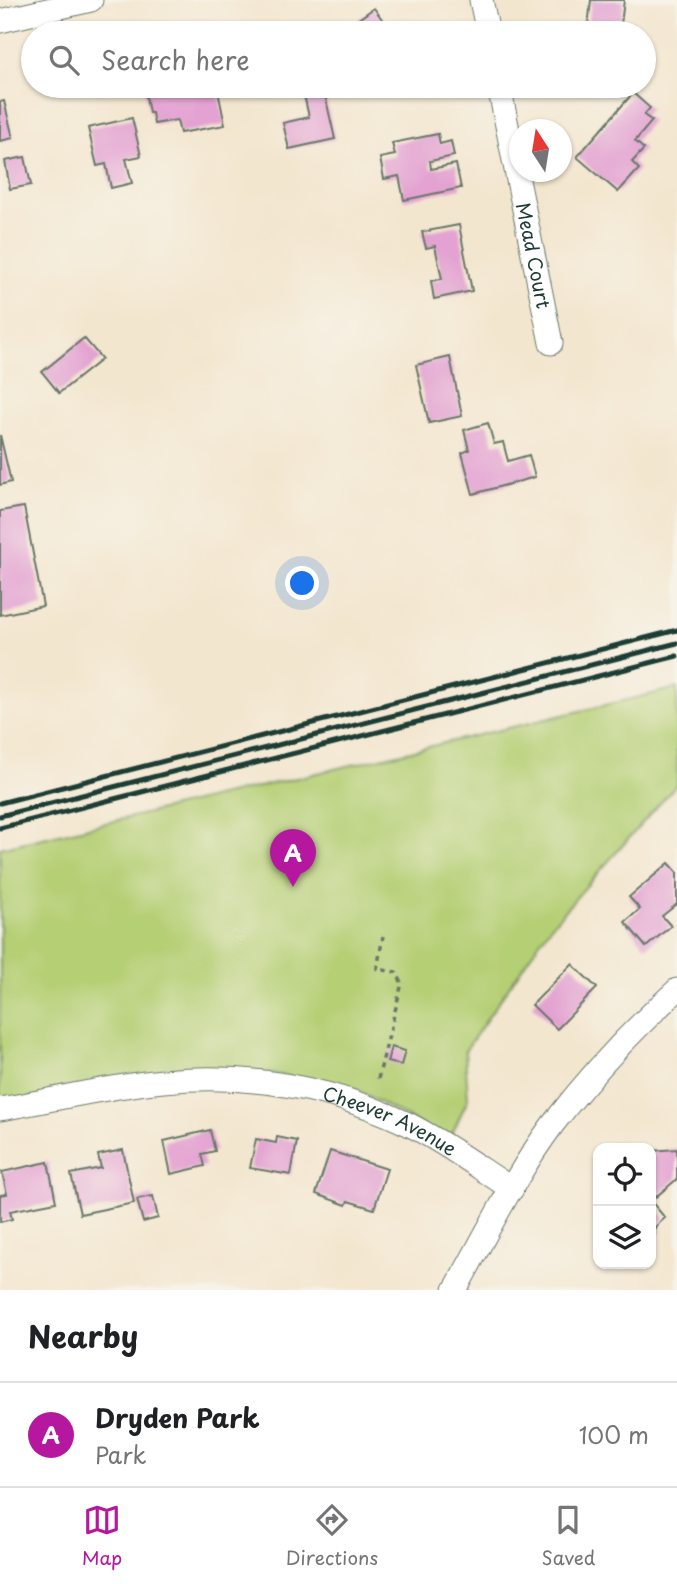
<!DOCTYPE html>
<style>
body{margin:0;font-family:"Playpen Sans",sans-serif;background:#f2f2f2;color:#202124}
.controls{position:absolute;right:21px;bottom:21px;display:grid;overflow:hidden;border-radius:14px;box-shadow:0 2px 5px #0004}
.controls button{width:63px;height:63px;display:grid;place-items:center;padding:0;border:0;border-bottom:2px solid #e0e0e0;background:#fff;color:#202124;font:35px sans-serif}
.compass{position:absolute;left:509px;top:119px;width:63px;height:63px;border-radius:50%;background:#fff;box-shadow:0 2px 5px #0004;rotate:348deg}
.you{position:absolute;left:303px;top:584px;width:24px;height:24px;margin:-18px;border:5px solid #fff;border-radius:50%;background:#1a73e8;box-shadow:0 0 0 10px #1a73e833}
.badge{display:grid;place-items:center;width:46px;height:46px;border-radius:50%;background:#b5179e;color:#fff;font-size:23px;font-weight:700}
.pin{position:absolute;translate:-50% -58px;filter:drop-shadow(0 2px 4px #0008)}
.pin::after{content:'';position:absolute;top:37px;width:24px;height:21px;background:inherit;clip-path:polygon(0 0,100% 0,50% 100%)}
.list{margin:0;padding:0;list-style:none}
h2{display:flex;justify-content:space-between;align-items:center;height:91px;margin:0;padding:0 28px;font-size:30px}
h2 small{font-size:23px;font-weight:400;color:#757577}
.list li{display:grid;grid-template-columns:46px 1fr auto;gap:21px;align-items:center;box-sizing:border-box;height:105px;padding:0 28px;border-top:2px solid #e0e0e0}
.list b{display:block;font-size:26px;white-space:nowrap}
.list p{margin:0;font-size:23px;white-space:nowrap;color:#757577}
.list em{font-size:23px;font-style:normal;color:#757577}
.icon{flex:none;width:38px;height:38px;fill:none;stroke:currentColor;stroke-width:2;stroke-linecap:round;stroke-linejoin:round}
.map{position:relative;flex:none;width:677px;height:1290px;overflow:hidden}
.search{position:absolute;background:#fff;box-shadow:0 2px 5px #0004;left:21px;right:21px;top:21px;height:77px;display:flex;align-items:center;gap:18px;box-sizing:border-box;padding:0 24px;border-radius:38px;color:#757577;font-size:26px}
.sheet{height:196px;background:#fff}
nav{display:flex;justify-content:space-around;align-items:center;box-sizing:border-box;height:98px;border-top:2px solid #e0e0e0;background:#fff;font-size:19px;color:#757577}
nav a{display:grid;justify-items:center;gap:4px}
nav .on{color:#b5179e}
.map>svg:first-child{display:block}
.green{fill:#b5cf74;stroke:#6a8654;stroke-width:2}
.building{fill:#e3a2d2}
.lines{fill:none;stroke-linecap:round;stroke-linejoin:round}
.minor-casing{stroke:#69786a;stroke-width:25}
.path{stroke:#69786a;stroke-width:3.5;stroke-dasharray:5 5;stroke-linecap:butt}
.minor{stroke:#fff;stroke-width:23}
.rail{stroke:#1f3d34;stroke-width:5}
.labels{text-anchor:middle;stroke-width:5;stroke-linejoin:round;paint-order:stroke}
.street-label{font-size:19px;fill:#1f3d34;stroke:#f7f3e8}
</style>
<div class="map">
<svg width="677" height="1290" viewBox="0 0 677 1290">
<rect width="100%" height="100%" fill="#f7f3e8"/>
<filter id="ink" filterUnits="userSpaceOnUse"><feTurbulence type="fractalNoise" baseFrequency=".0143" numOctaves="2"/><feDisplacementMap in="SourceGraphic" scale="14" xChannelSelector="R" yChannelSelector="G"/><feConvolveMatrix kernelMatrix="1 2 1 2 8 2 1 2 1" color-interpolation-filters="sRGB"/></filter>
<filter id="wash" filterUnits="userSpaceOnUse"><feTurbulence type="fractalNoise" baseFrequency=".00686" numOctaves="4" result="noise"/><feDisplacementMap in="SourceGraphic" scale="28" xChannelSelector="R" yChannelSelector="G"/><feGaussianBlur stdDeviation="1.57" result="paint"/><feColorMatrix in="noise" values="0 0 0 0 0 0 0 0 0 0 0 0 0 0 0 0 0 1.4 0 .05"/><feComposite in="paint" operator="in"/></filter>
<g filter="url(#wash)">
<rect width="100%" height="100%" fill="#f3e6cf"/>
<!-- green -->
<path class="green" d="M677,688V784L550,927L465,1051L468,1099L449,1140L351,1087L260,1072L0,1101V848Z"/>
<g id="blocks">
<!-- building -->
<g class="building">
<path d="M591,0H624L620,33H583L588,27Z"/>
<path d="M374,8L392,33H344L342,31Z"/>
<path d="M409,23L416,33H395Z"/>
<path d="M144,86H217L225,125L180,133L177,120L154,124L152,113H149Z"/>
<path d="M302,86H323L335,139L289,149L283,123L309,117Z"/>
<path d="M633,93L650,108L644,115L652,121L635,141L644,149L632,162L639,169L618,192L577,157Z"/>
<path d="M4,101L13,138L0,141V102Z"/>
<path d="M132,118L141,156L126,159L132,183L111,188L106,164L97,166L88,128Z"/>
<path d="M438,134L440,144L451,141L454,156L430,161L431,169L456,164L461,188L404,200L399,176L384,179L380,158L395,155L392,143Z"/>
<path d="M25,157L31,185L10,189L5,161Z"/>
<path d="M459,225L472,291L434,299L431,281L442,279L435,246L426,248L422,232Z"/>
<path d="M84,338L102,359L59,393L42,372Z"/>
<path d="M450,357L462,416L429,423L416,365Z"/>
<path d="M488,423L494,444L503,442L508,461L529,455L535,477L473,494L462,453L469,450L464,430Z"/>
<path d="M0,435L11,482L0,485Z"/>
<path d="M24,507L43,606L0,615V511Z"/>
<path d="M669,863L677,872V904L662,916L671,926L646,947L625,922L640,909L629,897Z"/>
<path d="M572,964L597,988L557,1029L532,1005Z"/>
<path d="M391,1047L405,1051L401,1065L387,1062Z"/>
<path d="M210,1130L215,1151L202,1154L205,1166L171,1174L164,1141Z"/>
<path d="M277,1137L297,1141L291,1175L250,1168L256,1139L276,1143Z"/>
<path d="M677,1149V1179L651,1201L665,1218L655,1227V1235L651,1239V1180H653L651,1177V1151Z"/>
<path d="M123,1150L134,1203L80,1214L71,1174L101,1168L98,1155Z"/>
<path d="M330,1151L387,1169L374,1209L348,1201L346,1205L316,1194Z"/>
<path d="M48,1162L56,1202L10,1211L12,1219L0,1222V1195L7,1194L2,1172Z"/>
<path d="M153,1196L158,1218L143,1222L137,1199Z"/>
</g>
</g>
</g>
<g filter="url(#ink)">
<use href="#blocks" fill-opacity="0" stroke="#69786a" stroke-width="2"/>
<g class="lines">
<defs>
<g id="minor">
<path d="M481,0L488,33"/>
<path d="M0,21L91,0"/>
<path id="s1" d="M499,86L551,343"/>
<path id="s2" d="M0,1109C54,1100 109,1086 163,1081C248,1073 331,1087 408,1124C444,1142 478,1167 512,1189"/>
<path d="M455,1290C486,1235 515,1175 553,1124C590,1076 632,1030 677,990"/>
</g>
</defs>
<!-- minor casing -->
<use href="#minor" class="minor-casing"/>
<!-- path -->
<path class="path" d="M378,1079L402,983L396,972L377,969L383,936"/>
<!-- minor -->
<use href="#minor" class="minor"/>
<!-- rail -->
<g class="rail">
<path d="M0,803L677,630"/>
<path d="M0,816L677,643"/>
<path d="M0,828L677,656"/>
</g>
</g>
</g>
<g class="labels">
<!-- street labels -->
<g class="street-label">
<text dy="7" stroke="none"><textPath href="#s1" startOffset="173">Mead Court</textPath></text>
<text dy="7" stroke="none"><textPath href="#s2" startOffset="399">Cheever Avenue</textPath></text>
</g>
</g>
</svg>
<div class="controls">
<button><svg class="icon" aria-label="locate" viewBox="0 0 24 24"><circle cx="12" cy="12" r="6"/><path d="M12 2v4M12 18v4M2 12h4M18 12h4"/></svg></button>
<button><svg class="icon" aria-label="layers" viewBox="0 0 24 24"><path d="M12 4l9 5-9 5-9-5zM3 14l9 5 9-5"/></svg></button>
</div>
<svg class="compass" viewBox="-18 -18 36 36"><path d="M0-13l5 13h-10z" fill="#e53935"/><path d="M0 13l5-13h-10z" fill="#757577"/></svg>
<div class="you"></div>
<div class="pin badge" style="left:293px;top:887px">A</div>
<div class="search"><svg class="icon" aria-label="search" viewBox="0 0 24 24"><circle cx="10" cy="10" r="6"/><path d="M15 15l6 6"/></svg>Search here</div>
</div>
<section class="sheet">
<h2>Nearby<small></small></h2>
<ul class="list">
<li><span class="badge">A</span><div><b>Dryden Park</b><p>Park</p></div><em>100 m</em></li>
</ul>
</section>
<nav>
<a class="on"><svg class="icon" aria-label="map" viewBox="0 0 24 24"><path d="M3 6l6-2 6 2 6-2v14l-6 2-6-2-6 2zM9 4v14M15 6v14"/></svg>Map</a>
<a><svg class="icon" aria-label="directions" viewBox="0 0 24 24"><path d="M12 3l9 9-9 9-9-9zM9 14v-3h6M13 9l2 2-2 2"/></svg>Directions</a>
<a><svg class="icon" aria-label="saved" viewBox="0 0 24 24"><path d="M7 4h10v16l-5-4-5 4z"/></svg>Saved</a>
</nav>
